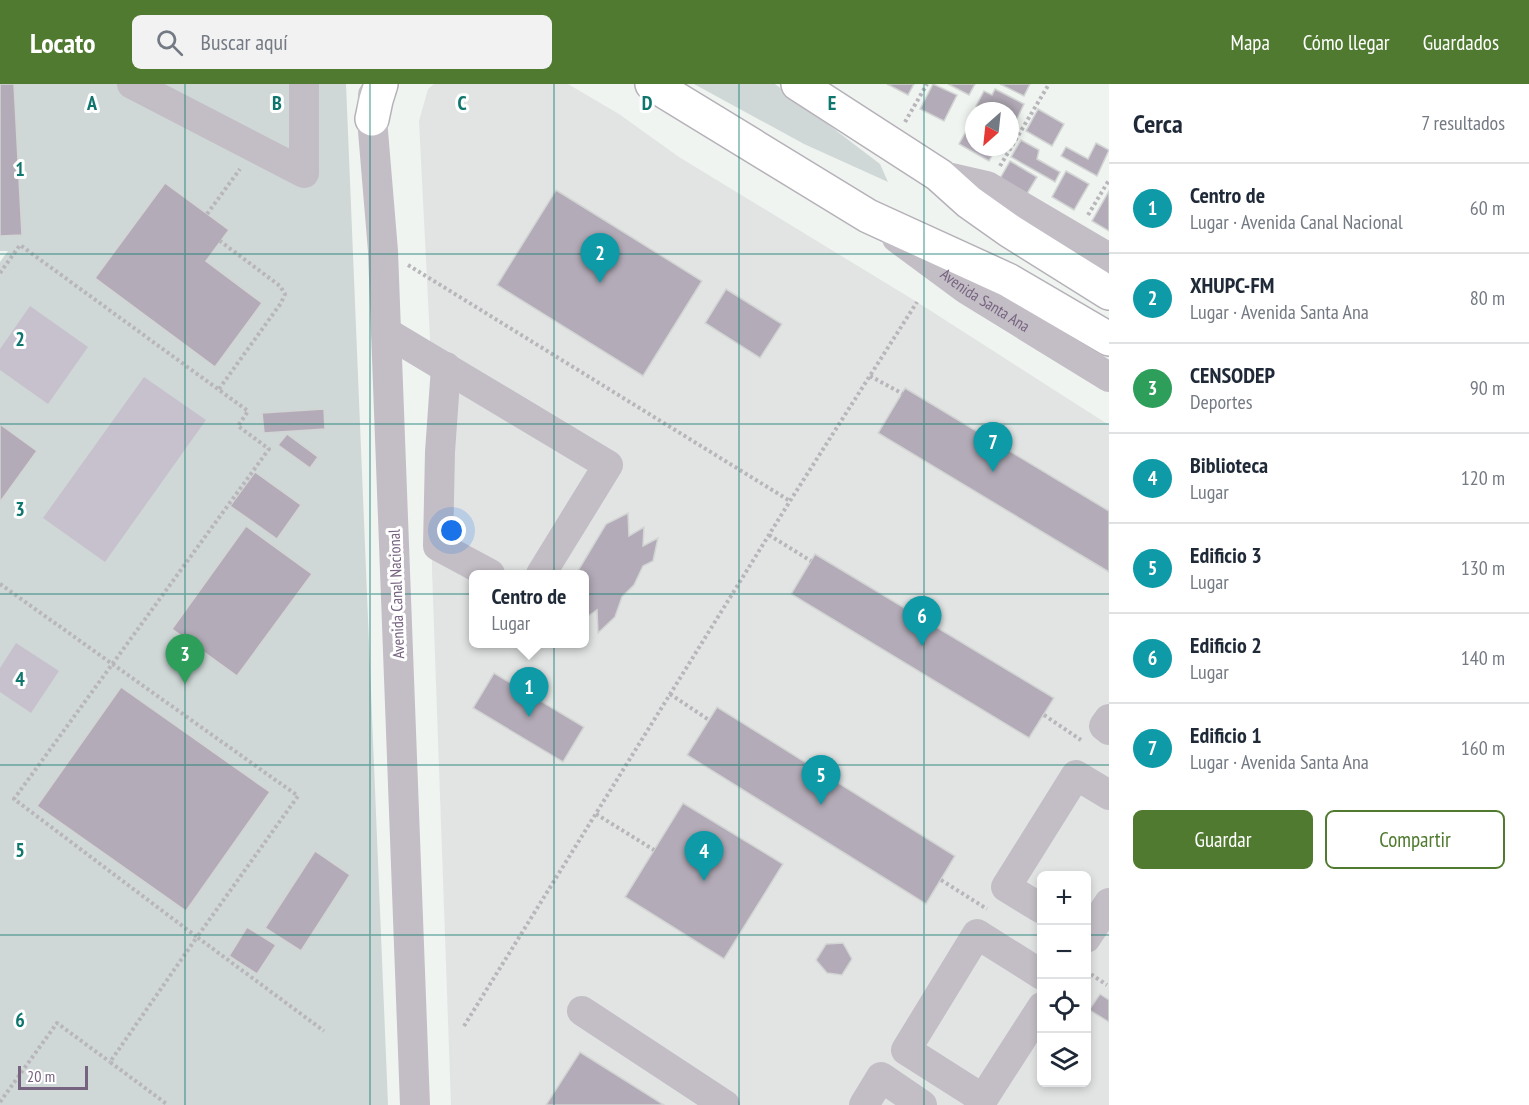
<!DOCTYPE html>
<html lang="es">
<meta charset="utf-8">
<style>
body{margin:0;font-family:"PT Sans Narrow",sans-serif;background:#f2f2f3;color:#1f2937}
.controls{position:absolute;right:18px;bottom:18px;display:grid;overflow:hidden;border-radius:9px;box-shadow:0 3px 9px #0003}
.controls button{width:54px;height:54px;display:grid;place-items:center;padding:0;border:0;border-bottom:2px solid #e0e1e3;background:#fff;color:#1f2937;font:30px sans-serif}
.compass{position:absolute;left:965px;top:18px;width:54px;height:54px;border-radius:50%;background:#fff;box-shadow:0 3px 9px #0003;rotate:207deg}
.scale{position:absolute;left:18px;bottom:15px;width:70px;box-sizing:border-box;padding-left:6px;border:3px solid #766380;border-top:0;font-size:16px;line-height:21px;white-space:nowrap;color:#766380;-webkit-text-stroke:4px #fff;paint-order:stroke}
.you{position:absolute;left:452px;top:447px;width:21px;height:21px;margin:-15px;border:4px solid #fff;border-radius:50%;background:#1a73e8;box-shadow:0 0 0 9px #1a73e833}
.badge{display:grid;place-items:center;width:39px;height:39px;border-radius:50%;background:#4f7a2f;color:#fff;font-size:20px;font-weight:700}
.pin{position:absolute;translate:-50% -50px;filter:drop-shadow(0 2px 3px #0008)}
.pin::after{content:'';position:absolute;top:32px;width:21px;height:18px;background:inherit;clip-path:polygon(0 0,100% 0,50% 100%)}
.popup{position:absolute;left:469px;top:486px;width:120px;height:78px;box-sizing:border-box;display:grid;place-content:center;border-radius:9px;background:#fff;filter:drop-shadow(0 2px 4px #0005);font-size:20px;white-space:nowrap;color:#747a83}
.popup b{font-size:22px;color:#1f2937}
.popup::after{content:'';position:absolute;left:50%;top:100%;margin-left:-12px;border:12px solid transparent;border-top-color:#fff}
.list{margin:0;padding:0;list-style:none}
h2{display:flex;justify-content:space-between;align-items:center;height:78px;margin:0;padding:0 24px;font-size:26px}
h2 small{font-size:20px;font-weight:400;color:#747a83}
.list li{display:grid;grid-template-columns:39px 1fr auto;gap:18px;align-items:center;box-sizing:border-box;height:90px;padding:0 24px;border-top:2px solid #e0e1e3}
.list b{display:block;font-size:22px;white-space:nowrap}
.list p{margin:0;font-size:20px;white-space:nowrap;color:#747a83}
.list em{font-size:20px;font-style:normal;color:#747a83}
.actions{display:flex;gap:12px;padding:18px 24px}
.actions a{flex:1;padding:14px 0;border:2px solid #4f7a2f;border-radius:9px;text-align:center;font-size:21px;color:#4f7a2f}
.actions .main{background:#4f7a2f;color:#fff}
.icon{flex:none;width:33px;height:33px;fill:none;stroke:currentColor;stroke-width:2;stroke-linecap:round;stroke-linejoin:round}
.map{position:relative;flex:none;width:1109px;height:1021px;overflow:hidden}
header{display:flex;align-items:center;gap:36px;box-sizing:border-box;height:84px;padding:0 30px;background:#4f7a2f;color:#fff}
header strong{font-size:28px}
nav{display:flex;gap:33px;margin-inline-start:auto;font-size:21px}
.search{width:420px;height:54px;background:#f2f2f3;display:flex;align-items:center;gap:15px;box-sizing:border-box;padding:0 21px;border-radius:9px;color:#747a83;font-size:22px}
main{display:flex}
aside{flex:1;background:#fff}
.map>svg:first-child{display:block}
.built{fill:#e2e4e4;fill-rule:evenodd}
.green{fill:#cfd8d7}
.water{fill:#c7c1ce}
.building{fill:#b3acb8;stroke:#d2d5d3;stroke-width:1.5}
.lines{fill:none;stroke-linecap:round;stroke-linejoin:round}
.major-casing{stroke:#b6b1b9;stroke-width:36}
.path{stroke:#b9b6bb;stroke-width:4;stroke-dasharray:3 3;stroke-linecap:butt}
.minor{stroke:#c3bec5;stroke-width:30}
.major{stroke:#fff;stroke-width:33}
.grid{fill:none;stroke:#0f766e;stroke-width:1.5;stroke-opacity:0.55}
.labels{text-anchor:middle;stroke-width:6;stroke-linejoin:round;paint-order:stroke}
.street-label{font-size:16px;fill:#766380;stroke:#fff}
.grid-label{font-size:20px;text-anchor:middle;font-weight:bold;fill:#0f766e;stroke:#fff;stroke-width:6;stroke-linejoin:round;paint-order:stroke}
</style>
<header>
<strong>Locato</strong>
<div class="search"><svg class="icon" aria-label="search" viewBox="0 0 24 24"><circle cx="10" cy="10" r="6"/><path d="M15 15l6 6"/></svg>Buscar aquí</div>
<nav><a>Mapa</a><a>Cómo llegar</a><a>Guardados</a></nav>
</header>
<main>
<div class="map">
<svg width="1109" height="1021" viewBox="0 0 1109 1021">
<rect width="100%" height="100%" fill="#eff4f0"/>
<!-- built -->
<path class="built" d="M434,0H568L619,30L679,73L917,218L1109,341V1021H451L432,487L431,275L419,37L428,5ZM474,490H584V560H474ZM1042,792H1086V998H1042Z"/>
<!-- green -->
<g class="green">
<path d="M0,0H346L388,1021H0V178L8,167H0Z"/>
<path d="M694,0H775L880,80L888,98L804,60Z"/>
</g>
<!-- water -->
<g class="water">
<path d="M30,222L88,263L48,320L0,286V265Z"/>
<path d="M144,293L206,336L105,478L43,434Z"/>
<path d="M16,559L59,587L31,629L0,608V584Z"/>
</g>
<!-- building -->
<g class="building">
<path d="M0,0H14L22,151L0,152Z"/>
<path d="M887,0H914L908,11Z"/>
<path d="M933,0L957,11L944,37L920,25Z"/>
<path d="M948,0H975L969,11Z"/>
<path d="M1000,0H1030L1024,12Z"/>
<path d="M995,5L1024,20L1014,41L1010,39V27H986L976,22L984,7L992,11Z"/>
<path d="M1038,25L1064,40L1052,62L1026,47Z"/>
<path d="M972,36L974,37V63H997L989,77L959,60Z"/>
<path d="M1021,56L1039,66L1037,75L1060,88L1055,98L1011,73Z"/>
<path d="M1096,59L1109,66L1097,92L1061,72L1066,63L1088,75Z"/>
<path d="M1010,77L1037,93L1025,113L998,98Z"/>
<path d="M1066,87L1089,100L1074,126L1052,113Z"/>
<path d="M165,99L229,146L206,177L262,219L215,283L95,194Z"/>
<path d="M556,106L702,197L643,292L497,201Z"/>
<path d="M1109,107V147L1092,137Z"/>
<path d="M726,205L782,240L760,274L705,239Z"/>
<path d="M905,304L1109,427V488L878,349Z"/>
<path d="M324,325L325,345L264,349L262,329Z"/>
<path d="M0,340L37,367L0,418Z"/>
<path d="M287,350L318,373L310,384L278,361Z"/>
<path d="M255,388L301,421L277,455L230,422Z"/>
<path d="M628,429L629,452L644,443L643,462L658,454L653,477L643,482L634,501L622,513L615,533L598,549L597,526L584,535V490H576L606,440Z"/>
<path d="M246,442L312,490L237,592L172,545Z"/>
<path d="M815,470L1054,614L1029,654L791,510Z"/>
<path d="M494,589L584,643L563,678L473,624Z"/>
<path d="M121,603L270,708L186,827L37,722Z"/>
<path d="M717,623L955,772L926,820L687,671Z"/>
<path d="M683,719L783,780L724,875L625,813Z"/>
<path d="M315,767L350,791L301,867L265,844Z"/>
<path d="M247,843L276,861L257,890L229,872Z"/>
<path d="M843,859L852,875L842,891L827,889L816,876L826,860Z"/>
<path d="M1100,910L1109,916V938L1089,926Z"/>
<path d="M580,968L664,1021H546Z"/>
</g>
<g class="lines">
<defs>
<g id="major">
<path d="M652,0L868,132L1008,196L1109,255"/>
<path d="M798,0L939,91L969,118L1010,147L1109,209"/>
<path d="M372,35L376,16L381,0"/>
</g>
</defs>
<!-- major casing -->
<use href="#major" class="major-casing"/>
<!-- path -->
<g class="path">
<path d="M905,38L927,0"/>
<path d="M1000,82L1049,0"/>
<path d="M207,130L240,85"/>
<path d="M1088,131L1109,96"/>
<path d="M408,181L790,417"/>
<path d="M0,189L20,161L248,327L238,342L269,365L14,715L197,853L110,978L168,1021"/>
<path d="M870,292L903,310"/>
<path d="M219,305L281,219L285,210L280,202L220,157"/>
<path d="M769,451L811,477"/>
<path d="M0,500L298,712L197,853L324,947"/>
<path d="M670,610L709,636"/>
<path d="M1044,631L1081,656"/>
<path d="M596,730L654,766"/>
<path d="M941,796L987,825"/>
<path d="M1086,887L1107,901"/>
<path d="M464,942L790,417L917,218"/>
<path d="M0,1018L57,939L110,978"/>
</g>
<!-- minor -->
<g class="minor">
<path d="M132,0L304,89V0"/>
<path d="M373,11L372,35L383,167L415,1021"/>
<path d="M939,91L987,102L1109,174"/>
<path id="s1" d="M897,154L966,205L1109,293"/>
<path d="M386,248L608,381L541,490"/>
<path d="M446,283L440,368L438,462L490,490"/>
<path d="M1109,635L1104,642L1109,646"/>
<path d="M1042,825L1006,803L1076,691L1109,711"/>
<path d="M1086,854L1109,819"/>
<path d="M582,927L725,1021"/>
<path d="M983,1015L906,966L977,850L1042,891"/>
<path d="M864,1021L881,993L922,1021"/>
<path d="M979,1021L1042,923"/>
</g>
<!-- major -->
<use href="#major" class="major"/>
</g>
<!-- grid -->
<path class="grid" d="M185,0V1021M370,0V1021M554,0V1021M739,0V1021M924,0V1021M0,170H1109M0,340H1109M0,510H1109M0,681H1109M0,851H1042M1086,851H1109"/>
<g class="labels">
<!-- street labels -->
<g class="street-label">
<text dy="6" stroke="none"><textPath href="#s1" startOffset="108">Avenida Santa Ana</textPath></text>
<text transform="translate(396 510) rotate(-92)" y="6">Avenida Canal Nacional</text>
</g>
</g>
<g class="grid-label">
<text x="92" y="26">A</text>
<text x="277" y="26">B</text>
<text x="462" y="26">C</text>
<text x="647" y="26">D</text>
<text x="832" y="26">E</text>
<text x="20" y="92">1</text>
<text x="20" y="262">2</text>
<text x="20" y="432">3</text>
<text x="20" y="602">4</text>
<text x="20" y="773">5</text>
<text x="20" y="943">6</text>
</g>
</svg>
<div class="controls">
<button>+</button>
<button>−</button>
<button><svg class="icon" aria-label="locate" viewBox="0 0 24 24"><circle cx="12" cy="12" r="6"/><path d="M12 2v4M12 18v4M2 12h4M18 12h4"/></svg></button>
<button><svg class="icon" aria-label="layers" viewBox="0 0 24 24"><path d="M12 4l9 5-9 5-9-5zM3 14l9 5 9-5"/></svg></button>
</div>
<svg class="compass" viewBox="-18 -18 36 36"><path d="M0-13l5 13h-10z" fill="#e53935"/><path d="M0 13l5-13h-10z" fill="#747a83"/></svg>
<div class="scale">20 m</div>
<div class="you"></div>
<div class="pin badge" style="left:529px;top:633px;background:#0f9aa8">1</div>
<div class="popup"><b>Centro de</b>Lugar</div>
<div class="pin badge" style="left:600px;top:199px;background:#0f9aa8">2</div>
<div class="pin badge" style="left:185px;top:600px;background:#2e9e5b">3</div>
<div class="pin badge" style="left:704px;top:797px;background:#0f9aa8">4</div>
<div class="pin badge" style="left:821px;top:721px;background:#0f9aa8">5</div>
<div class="pin badge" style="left:922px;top:562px;background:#0f9aa8">6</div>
<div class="pin badge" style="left:993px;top:388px;background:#0f9aa8">7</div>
</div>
<aside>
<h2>Cerca<small>7 resultados</small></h2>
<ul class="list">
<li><span class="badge" style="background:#0f9aa8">1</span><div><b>Centro de</b><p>Lugar · Avenida Canal Nacional</p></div><em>60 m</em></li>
<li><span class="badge" style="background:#0f9aa8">2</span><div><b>XHUPC-FM</b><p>Lugar · Avenida Santa Ana</p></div><em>80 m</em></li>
<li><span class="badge" style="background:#2e9e5b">3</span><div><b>CENSODEP</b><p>Deportes</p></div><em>90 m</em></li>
<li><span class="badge" style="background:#0f9aa8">4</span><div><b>Biblioteca</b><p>Lugar</p></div><em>120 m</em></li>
<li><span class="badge" style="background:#0f9aa8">5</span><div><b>Edificio 3</b><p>Lugar</p></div><em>130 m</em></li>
<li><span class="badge" style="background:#0f9aa8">6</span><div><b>Edificio 2</b><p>Lugar</p></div><em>140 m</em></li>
<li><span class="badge" style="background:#0f9aa8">7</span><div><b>Edificio 1</b><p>Lugar · Avenida Santa Ana</p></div><em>160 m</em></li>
</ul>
<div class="actions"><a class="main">Guardar</a><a>Compartir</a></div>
</aside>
</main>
